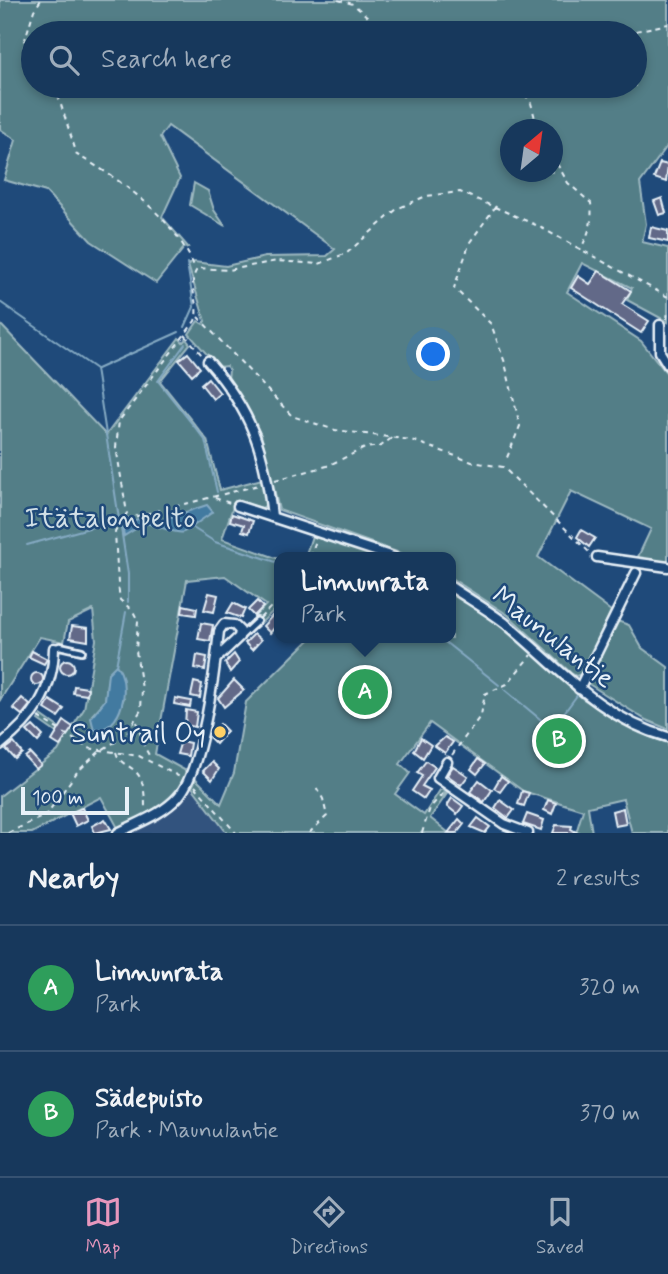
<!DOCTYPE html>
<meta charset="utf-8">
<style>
body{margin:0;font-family:Mynerve,sans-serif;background:#203f62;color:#f1f3f6}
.compass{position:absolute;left:500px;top:119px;width:63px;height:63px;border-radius:50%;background:#17385c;box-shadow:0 4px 10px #0003;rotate:29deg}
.scale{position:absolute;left:21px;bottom:18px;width:108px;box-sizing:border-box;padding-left:7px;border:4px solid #e8f1f8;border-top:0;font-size:19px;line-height:24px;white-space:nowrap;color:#e8f1f8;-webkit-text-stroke:5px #1f4a7a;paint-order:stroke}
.you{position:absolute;left:434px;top:355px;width:24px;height:24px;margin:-18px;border:5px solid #fff;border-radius:50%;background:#1a73e8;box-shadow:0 0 0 10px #1a73e833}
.badge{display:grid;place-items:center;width:46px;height:46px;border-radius:50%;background:#e797bd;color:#fff;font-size:23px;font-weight:700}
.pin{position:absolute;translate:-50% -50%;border:4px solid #fff;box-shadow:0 2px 7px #0006}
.popup{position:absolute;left:274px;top:552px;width:182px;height:91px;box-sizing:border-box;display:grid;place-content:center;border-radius:14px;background:#17385c;filter:drop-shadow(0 2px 5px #0005);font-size:23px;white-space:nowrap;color:#9eacbb}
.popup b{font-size:26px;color:#f1f3f6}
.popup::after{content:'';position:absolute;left:50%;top:100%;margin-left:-14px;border:14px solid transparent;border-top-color:#17385c}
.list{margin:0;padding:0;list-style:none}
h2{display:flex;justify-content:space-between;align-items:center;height:91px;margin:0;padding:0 28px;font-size:30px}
h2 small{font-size:23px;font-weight:400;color:#9eacbb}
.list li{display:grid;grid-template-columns:46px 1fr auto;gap:21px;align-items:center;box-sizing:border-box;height:126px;padding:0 28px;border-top:2px solid #365272}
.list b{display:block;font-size:26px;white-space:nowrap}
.list p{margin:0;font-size:23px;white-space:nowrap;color:#9eacbb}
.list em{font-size:23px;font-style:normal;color:#9eacbb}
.icon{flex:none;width:38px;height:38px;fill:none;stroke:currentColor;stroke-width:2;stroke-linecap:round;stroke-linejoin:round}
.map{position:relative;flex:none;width:668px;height:833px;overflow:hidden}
.search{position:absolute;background:#17385c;box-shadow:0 4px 10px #0003;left:21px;right:21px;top:21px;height:77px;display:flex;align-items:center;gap:18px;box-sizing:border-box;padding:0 24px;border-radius:38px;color:#9eacbb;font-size:26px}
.sheet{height:343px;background:#17385c}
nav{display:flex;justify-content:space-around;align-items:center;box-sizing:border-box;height:98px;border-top:2px solid #365272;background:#17385c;font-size:19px;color:#9eacbb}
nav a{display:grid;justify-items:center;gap:4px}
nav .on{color:#e797bd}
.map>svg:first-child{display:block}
.built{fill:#33537e}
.green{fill:#527e87;stroke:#9db8c0;stroke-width:2;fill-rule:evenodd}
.water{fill:#437aa0;stroke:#85aac3;stroke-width:2}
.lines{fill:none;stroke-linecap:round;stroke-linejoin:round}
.stream{stroke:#85aac3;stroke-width:2}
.building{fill:#626988;stroke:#e8f1f8;stroke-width:2}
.lane-casing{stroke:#e8f1f8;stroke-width:10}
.street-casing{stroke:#e8f1f8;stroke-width:13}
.path{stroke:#e8f1f8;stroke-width:2;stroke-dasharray:5 5;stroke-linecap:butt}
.lane{stroke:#1f4a7a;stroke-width:4.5}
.street{stroke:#1f4a7a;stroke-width:8}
.poi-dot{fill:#ffd166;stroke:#1f4a7a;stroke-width:2.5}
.labels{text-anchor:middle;stroke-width:5;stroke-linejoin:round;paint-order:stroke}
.park-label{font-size:28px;fill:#d2e0e7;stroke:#1f4a7a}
.street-label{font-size:28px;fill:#e8f1f8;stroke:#1f4a7a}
.poi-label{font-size:28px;fill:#e8f1f8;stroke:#1f4a7a;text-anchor:end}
</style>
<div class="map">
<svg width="668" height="833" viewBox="0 0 668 833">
<rect width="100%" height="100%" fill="#1f4a7a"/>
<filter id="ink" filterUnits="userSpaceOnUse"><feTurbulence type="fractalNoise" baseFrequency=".0143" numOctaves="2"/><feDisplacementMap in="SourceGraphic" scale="14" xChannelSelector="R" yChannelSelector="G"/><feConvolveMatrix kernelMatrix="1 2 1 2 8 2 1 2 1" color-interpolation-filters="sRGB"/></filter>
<g filter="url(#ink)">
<!-- built -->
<path class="built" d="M192,787L227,833H131L171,811Z"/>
<!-- green -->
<g class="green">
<path d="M0,0H668V145L640,183L646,224L642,242L668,248V322L627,300L632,288L582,263L567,292L641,341L668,375V564L637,559L651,529L571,491L538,557L611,611L582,674L576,676L571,673L508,615L451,578V557H411L279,510L261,435L228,379L229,370L226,366L218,367L189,334L198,321L203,324L205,321L188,265L194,262L226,266L265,257L327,256L335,249L168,126L160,137L180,178L162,217L188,247L184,248L156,283L91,241L46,192L4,180L16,140L0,129ZM33,33H635V86H33ZM510,130H552V172H510Z"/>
<path d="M194,183L208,191L214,210L225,226L190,205Z"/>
<path d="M0,324L106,435L179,338L183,342L186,339L190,344L160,381L207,440L220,490L262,479L266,505L262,508L235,501L222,539L279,559V615L273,611L261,623L254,617L266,605L225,576L187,580L155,754L188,772C174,803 147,813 118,828L101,797L32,833H0V796L58,751L65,739L38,720L41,715L68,734L84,709L96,640L93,610L68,622L64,642L40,637L0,700ZM107,683L124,698L120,707L93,714L105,701Z"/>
<path d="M312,536L380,557H305Z"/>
<path d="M451,592L501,624L583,699L648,736L668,743V833H632L623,799L588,807L592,833H576L583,810L523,791L430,723L400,764L410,773L395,794L424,815L440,790L444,789L443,796L449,789L469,803L449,791L430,818L449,833H227L192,787L196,779L221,804L234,773L246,702L311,638H451Z"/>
<path d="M617,621L629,625L642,648L668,667V729L646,720L587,683Z"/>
</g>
<!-- water -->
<g class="water">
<path d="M207,505L213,512C171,540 193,535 145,523L124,536L123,530L137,519L156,522Z"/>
<path d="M116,665C132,682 123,732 94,730L91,718L105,700L108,673Z"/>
</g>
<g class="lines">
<!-- stream -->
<g class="stream">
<path d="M0,302L96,369L119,519"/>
<path d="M185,327L194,307L187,263"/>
<path d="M185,344L158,381L205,440L217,492"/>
<path d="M97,369L179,332"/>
<path d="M112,521L119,520"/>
<path d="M121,528L128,574V602"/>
<path d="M193,528L215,542L279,563"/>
<path d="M27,545L107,523"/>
<path d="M440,638L499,685"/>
<path d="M116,666L126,612"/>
<path d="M505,690L552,729L578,694"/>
<path d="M88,740L94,729"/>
</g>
</g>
<!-- building -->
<g class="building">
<path d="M660,163L668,165L666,182L654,178Z"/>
<path d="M662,198L666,213L659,215L654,201Z"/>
<path d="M651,227L668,231V242L649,238Z"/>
<path d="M599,271L631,291L622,304L649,321L641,333L571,288L578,276L590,284Z"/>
<path d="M188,353L200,368L192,375L179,360Z"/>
<path d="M208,378L220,393L213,399L201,384Z"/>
<path d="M232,514L253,521L249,533L242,531L244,525L230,521Z"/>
<path d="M581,530L595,538L589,547L577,537Z"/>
<path d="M209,593L218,595L214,612L204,610Z"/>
<path d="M257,601L263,607L254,616L248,610Z"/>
<path d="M233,603L245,609L241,618L227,613Z"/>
<path d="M183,605L197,608L196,615L182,613Z"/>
<path d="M273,615L279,621V629L276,626L270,633L263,626Z"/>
<path d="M201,623L213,625L210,641L198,639Z"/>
<path d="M72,626L88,628V641L70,638Z"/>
<path d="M254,634L261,640L252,650L245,643Z"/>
<path d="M32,651L47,659L44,664L29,657Z"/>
<path d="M234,654L239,662L230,672L225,663Z"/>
<path d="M197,655L207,657L205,670L195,668Z"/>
<circle cx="67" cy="667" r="7"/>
<circle cx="37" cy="679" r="6"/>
<path d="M234,680L244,690L224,707L218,698Z"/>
<path d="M194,682L202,684L200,698L191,696Z"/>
<path d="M74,686L88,688L87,695L73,693Z"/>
<path d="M22,698L30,705L22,715L13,708Z"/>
<path d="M175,698L191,701L190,707L174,704Z"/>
<path d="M50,700L64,709L58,717L45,709Z"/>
<path d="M186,710L197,712L195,727L185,725Z"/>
<path d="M64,721L73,727L60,746L52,741Z"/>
<path d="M220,724L227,731L216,744L210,738Z"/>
<path d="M33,726L43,736L38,742L27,731Z"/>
<path d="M445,737L453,742L445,753L435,746Z"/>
<path d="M421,738L431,745L423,758L414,751Z"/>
<path d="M181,741L190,743L188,756L177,754Z"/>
<path d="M14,743L22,753L15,759L6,749Z"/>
<path d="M30,753L41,765L36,769L25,757Z"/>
<path d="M478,759L485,764L477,774L471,769Z"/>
<path d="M426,761L435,767L422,786L430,790L424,799L412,791L422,776L417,773Z"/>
<path d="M212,762L219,769L212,780L203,771Z"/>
<path d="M453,766L468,776L461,785L447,775Z"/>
<path d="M501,776L508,781L500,792L494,788Z"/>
<path d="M479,780L492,790L484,802L470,792Z"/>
<path d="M522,791L529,793L524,806L518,804Z"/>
<path d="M452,798L463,806L457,814L447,806Z"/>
<path d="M500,800L514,810L508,818L495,808Z"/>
<path d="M548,800L556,803L552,814L544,810Z"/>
<path d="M82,808L88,820L76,826L70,813Z"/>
<path d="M623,808L626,824L615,826L612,811Z"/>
<path d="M527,814L544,820L541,830L523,824Z"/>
<path d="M478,818L490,827L485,833L471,827Z"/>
<path d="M105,819L111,829L95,833L92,826Z"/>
<path d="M459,819L464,824L457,833H448Z"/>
<path d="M556,825L572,826L571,829L578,833H553Z"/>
</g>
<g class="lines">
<defs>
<g id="lane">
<path d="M240,637L257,621"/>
<path d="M54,648L60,646L82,651"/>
</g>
<g id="street">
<path d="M660,325V352L668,365"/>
<path d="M208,361C252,412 265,451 272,517"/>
<path d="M238,506L393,557"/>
<path d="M597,557L668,567"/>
<path d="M451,587C469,599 488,610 505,623C556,665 601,719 668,737"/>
<path d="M579,689L636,573"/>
<path d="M0,745C33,719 53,692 54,648"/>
<path d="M447,762L438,778L504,824L528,833"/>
<path d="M118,833C137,823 163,814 178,797C202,771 215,670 219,631L224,624L234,625L240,631L239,637L216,659"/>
</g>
</defs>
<!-- lane casing -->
<use href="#lane" class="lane-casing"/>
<!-- street casing -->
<use href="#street" class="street-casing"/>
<!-- path -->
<g class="path">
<path d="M338,0L353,4L386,33"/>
<path d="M626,33L668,24"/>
<path d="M33,58L23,46L34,10L41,0"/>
<path d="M55,86L77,155C121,179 178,221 195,269"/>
<path d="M519,86L531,103L538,130"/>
<path d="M523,89L532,86"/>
<path d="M552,155L568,183L591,203C593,222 589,234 580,250"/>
<path d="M496,206L470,242L454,288L491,324L505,363L520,426L506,460"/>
<path d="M198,317L292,416L335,430L411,440L472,462L503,467L589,552"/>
<path d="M667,319L668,310"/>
<path d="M185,335L202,355"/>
<path d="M275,480L327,466L365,448L381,446L393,437"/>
<path d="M215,498L233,504"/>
<path d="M126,519L259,485"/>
<path d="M310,557L317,538"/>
<path d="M260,618L279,599"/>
<path d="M38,717L88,748L139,756L182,778"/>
<path d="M137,722L144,746L151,759"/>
<path d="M116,752C120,765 127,763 136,772C145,781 145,799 145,811"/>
<path d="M452,755L481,715L485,694L507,684L531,655"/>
<path d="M195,786L236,833"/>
<path d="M8,833L46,815L77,772L100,751L125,736L141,710L142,689L136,651L138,621L133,611L120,600L118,584L115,532L127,513L116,447L119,421L195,321C201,303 185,285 198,268L229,270L277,261L319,264L347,253L397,209L426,196L460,192L536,225L668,297"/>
<path d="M309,833L327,816L323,799L315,785"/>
<path d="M422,833L430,808L444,792"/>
</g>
<!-- lane -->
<use href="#lane" class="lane"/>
<!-- street -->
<use href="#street" class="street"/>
</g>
</g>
<!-- markers -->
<circle class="poi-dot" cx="220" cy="732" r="7"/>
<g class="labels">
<!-- park labels -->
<g class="park-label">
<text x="110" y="527">Itätalonpelto</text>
</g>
<!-- street labels -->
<g class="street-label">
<text transform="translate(554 636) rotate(38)" y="10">Maunulantie</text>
</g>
<!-- poi labels -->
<g class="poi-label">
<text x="206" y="742">Suntrail Oy</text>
</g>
</g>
</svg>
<svg class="compass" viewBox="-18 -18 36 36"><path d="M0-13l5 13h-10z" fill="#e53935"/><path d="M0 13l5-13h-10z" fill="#9eacbb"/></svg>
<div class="scale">100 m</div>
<div class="you"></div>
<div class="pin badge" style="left:365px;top:692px;background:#2e9e5b">A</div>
<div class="popup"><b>Linnunrata</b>Park</div>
<div class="pin badge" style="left:559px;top:741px;background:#2e9e5b">B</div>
<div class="search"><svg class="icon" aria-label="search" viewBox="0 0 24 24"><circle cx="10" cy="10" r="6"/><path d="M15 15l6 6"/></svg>Search here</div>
</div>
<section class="sheet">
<h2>Nearby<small>2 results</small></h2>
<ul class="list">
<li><span class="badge" style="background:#2e9e5b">A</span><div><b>Linnunrata</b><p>Park</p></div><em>320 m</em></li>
<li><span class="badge" style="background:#2e9e5b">B</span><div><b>Sädepuisto</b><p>Park · Maunulantie</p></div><em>370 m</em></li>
</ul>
</section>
<nav>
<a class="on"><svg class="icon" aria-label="map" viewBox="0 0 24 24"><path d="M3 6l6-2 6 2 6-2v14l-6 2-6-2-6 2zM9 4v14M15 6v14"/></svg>Map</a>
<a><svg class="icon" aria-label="directions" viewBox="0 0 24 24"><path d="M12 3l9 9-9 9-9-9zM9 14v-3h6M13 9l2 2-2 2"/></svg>Directions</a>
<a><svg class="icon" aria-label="saved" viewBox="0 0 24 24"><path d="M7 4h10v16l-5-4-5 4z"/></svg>Saved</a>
</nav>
